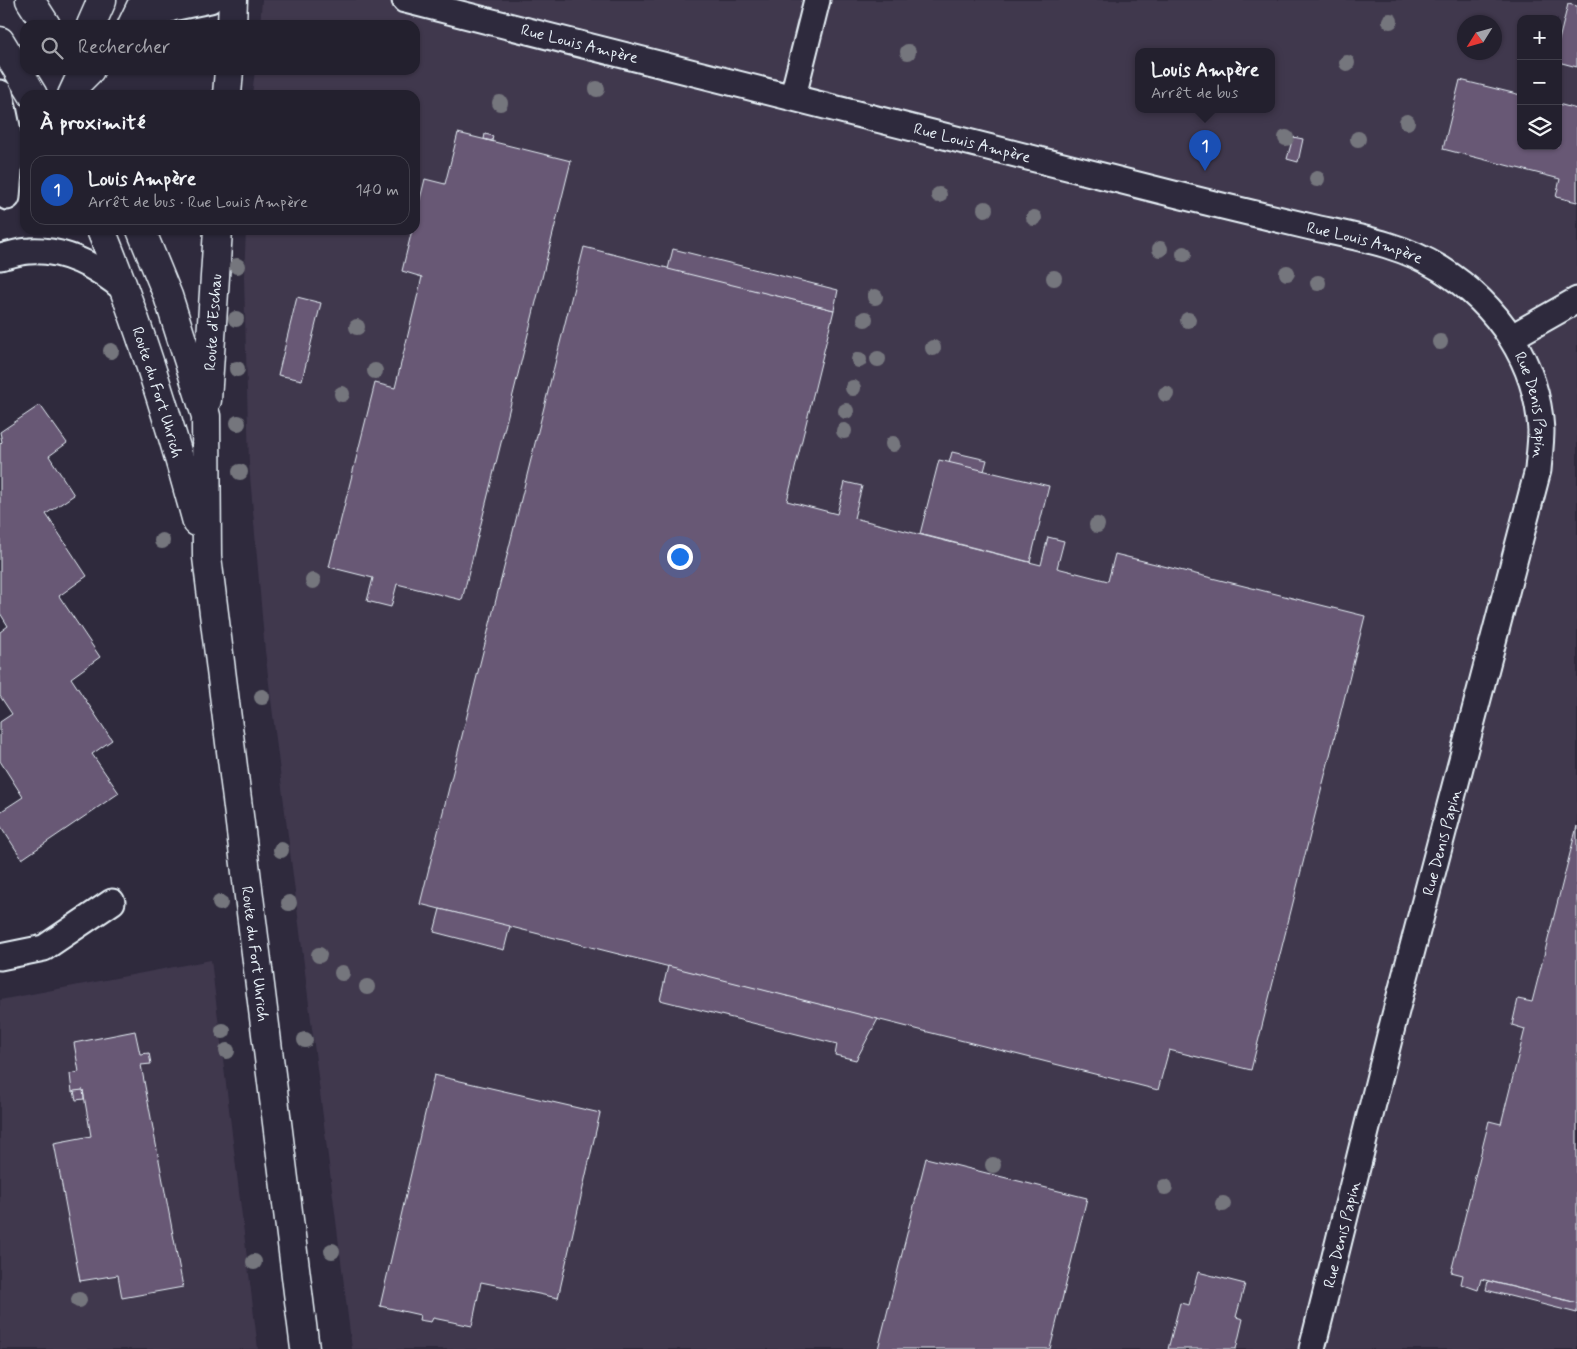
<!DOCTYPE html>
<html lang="fr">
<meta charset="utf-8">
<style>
body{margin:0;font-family:Mynerve,sans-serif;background:#2f2d3a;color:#f1f3f6}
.controls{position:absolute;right:15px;top:15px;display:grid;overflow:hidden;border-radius:10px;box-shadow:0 1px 4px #0004}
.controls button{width:45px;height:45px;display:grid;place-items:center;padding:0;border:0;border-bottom:1px solid #403e4a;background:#23202e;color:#f1f3f6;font:25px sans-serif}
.compass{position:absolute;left:1457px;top:15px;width:45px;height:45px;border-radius:50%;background:#23202e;box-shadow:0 1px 4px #0004;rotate:233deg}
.you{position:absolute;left:679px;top:556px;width:18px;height:18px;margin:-12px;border:4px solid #fff;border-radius:50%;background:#1a73e8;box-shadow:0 0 0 8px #1a73e833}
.badge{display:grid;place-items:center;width:32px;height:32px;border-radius:50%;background:#ea580c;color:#fff;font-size:16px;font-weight:700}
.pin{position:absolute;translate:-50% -41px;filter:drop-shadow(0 1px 2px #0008)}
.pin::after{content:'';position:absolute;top:26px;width:18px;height:15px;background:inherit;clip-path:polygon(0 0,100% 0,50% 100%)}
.popup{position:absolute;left:1135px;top:48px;width:140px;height:65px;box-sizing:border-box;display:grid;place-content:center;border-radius:10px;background:#23202e;filter:drop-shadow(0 1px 4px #0005);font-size:16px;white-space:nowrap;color:#a3a3aa}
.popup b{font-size:19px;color:#f1f3f6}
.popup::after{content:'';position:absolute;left:50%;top:100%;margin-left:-10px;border:10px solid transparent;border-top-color:#23202e}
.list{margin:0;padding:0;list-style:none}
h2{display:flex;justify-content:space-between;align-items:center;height:65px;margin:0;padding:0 20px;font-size:21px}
h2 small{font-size:16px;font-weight:400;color:#a3a3aa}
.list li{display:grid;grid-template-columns:32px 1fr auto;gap:15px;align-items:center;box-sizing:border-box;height:70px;margin:0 10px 10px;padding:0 10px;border:1px solid #403e4a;border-radius:15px}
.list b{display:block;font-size:19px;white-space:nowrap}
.list p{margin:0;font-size:16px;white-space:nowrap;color:#a3a3aa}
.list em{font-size:16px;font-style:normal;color:#a3a3aa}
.icon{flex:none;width:28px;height:28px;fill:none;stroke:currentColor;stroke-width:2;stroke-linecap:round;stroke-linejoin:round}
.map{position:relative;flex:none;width:1577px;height:1349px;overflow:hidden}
.search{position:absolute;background:#23202e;box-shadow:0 1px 4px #0004;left:20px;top:20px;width:400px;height:55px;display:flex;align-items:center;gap:12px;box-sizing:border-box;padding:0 18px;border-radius:15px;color:#a3a3aa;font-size:19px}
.panel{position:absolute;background:#23202e;box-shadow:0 1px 4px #0004;left:20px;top:90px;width:400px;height:145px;border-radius:15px}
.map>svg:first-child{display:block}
.built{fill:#40384e;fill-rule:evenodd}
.building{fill:#685975;stroke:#e8f1f8}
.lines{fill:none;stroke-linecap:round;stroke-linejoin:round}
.street-casing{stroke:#e8f1f8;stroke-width:29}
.secondary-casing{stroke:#e8f1f8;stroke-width:31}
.street{stroke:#2f2a3d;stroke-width:25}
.secondary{stroke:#2f2a3d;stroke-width:28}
.tree{fill:#74767d}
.labels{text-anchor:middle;stroke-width:4;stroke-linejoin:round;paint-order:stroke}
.street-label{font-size:16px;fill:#e8f1f8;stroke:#2f2a3d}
</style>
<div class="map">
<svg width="1577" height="1349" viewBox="0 0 1577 1349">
<rect width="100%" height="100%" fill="#2f2a3d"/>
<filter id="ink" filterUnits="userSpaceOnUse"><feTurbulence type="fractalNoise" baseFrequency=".02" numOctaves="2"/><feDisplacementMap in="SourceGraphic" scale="10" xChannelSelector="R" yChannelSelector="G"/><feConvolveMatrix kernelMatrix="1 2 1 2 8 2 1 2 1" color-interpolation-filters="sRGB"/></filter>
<g filter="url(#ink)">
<!-- built -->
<g class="built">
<path d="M262,0H1577V1349H352L265,651L249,464L244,277L246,230H415V95H252L255,70H415V25H260ZM1521,19H1558V146H1521ZM1464,22H1494V52H1464ZM1139,52H1271V110H1139Z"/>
<path d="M211,960L258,1349H0V1000Z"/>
</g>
<!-- building -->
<g class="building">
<path d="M1568,4L1577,6V67L1558,62V44Z"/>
<path d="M1460,80L1521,95V146H1558V104L1577,109V202L1556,197L1560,179L1443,149Z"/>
<path d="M458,133L571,161L462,600L397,584L391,607L367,601L373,578L329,567L375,383L395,388L422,277L402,271L412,230H415V219L425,179L445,184Z"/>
<path d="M485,134L493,136L492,141L484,139Z"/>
<path d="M1293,137L1303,139L1298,162L1287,159Z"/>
<path d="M584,247L834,310L787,501L837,514L845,482L862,486L854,518L1041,565L1048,537L1064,541L1057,568L1108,581L1115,554L1365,616L1251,1070L1169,1050L1158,1090L420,904Z"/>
<path d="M673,249L838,290L834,310L668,269Z"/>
<path d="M297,297L321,303L302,380L278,375Z"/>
<path d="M40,405L67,443L49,456L74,495L46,514L87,576L59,596L100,657L71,678L112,740L92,754L119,793L22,859L0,825V812L23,797L0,761V722L12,714L0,696V632L8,626L0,613V444L2,442L0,432Z"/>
<path d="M952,452L987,460L984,471L949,463Z"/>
<path d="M939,460L1049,486L1030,562L920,534Z"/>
<path d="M1577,826V1303L1481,1279L1478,1290L1461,1284L1463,1275L1451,1272L1489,1121L1501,1124L1525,1029L1512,1025L1518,999L1532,1002Z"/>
<path d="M440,909L510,926L504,950L434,932Z"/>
<path d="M668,966L878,1019L856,1060L835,1055L837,1044L660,1000Z"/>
<path d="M135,1031L140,1054L149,1053L151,1064L141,1065L183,1287L122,1298L118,1275L80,1281L54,1143L91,1136L83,1090L72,1092L70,1074L79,1072L74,1043Z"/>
<path d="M434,1075L600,1113L558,1298L481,1282L472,1326L433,1318L431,1322L419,1320L420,1315L380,1306Z"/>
<path d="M83,1090L84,1099L76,1100L74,1091Z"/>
<path d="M926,1158L1087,1198L1050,1349H878Z"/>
<path d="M1198,1272L1245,1284L1236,1317L1243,1319L1236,1349H1168L1180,1303L1189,1305Z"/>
<path d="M1488,1281L1577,1303V1313L1486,1290Z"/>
</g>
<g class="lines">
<defs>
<g id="street">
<path id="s1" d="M405,0C660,62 915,127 1170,193C1217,205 1264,216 1311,227C1356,237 1401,244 1441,269C1498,305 1537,362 1541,430C1541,443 1539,457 1538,470L1395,1015L1312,1349"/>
<path d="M134,23L172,8L210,0"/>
<path d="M0,93L11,146L7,197"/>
<path d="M793,96L817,0"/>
<path d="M0,257C10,255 20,251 30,251C66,249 99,268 125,290"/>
<path d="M1512,337L1577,300"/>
<path d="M0,957L44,948L112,902"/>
</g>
<g id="secondary">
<path d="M30,0L46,25"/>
<path d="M91,25L102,0"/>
<path d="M132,25L144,0"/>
<path d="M232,25L233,0"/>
<path d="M0,41L33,95"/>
<path d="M72,95L78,82L90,70"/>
<path d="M227,95L229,70"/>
<path id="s2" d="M101,230C140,325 170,423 197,522"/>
<path id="s3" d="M141,230L168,296L206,416L207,557L305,1349"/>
<path id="s4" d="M207,400L218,230"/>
</g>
</defs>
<!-- street casing -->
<use href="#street" class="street-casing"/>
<!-- secondary casing -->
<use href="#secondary" class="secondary-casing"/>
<!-- street -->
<use href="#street" class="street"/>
<!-- secondary -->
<use href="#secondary" class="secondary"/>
</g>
<!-- trees -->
<g class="tree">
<circle cx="1390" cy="21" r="8"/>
<circle cx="908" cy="52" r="8"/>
<circle cx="1347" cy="63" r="8"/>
<circle cx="597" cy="89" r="8"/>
<circle cx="500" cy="103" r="8"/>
<circle cx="1407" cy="122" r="8"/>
<circle cx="1286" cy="138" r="8"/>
<circle cx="1358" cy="139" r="8"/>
<circle cx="1317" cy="179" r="8"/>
<circle cx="939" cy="195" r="8"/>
<circle cx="985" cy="209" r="8"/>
<circle cx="1034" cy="218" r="8"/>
<circle cx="1160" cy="249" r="8"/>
<circle cx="1184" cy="254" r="8"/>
<circle cx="237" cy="266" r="8"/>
<circle cx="1287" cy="273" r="8"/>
<circle cx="1054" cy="278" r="8"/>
<circle cx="1318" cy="283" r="8"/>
<circle cx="875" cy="297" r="8"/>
<circle cx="236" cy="319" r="8"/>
<circle cx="865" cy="319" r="8"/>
<circle cx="1188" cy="320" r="8"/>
<circle cx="357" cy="327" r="8"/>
<circle cx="1440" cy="342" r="8"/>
<circle cx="933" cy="348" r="8"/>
<circle cx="111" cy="351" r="8"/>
<circle cx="878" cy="359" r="8"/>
<circle cx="859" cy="360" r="8"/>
<circle cx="237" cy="369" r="8"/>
<circle cx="375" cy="371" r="8"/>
<circle cx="853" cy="388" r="8"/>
<circle cx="342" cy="394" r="8"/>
<circle cx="1166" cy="394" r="8"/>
<circle cx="846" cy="411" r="8"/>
<circle cx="238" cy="423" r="8"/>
<circle cx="844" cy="431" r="8"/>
<circle cx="893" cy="444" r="8"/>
<circle cx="240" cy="472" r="8"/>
<circle cx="1097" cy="525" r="8"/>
<circle cx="162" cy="541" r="8"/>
<circle cx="313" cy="581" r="8"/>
<circle cx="262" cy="697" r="8"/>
<circle cx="281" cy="850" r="8"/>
<circle cx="220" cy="903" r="8"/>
<circle cx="289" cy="903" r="8"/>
<circle cx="319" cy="955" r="8"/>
<circle cx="342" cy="973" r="8"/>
<circle cx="367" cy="987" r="8"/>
<circle cx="223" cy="1031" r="8"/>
<circle cx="305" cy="1040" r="8"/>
<circle cx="227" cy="1051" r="8"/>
<circle cx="993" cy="1165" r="8"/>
<circle cx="1165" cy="1187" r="8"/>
<circle cx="1223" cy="1204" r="8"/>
<circle cx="332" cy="1251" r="8"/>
<circle cx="254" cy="1262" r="8"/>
<circle cx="79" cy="1300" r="8"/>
</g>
</g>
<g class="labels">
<!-- street labels -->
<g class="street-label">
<text dy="6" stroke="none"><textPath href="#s1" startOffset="180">Rue Louis Ampère</textPath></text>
<text dy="6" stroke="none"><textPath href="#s1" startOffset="585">Rue Louis Ampère</textPath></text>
<text dy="6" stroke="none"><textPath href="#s1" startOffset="990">Rue Louis Ampère</textPath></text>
<text dy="6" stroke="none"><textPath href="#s4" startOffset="78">Route d'Eschau</textPath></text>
<text dy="6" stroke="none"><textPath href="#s2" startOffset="172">Route du Fort Uhrich</textPath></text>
<text dy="6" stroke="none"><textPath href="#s1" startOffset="1242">Rue Denis Papin</textPath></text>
<text transform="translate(1441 842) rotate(-75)" y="6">Rue Denis Papin</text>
<text dy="6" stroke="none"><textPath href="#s3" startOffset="738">Route du Fort Uhrich</textPath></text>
<text transform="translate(1341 1234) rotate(-76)" y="6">Rue Denis Papin</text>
</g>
</g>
</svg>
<div class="controls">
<button>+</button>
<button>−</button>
<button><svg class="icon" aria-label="layers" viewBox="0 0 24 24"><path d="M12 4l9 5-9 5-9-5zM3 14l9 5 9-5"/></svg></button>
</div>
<svg class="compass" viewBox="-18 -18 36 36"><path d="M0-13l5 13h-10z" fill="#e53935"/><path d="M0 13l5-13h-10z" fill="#a3a3aa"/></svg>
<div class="you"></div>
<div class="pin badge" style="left:1205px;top:171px;background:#1a4fb4">1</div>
<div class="popup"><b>Louis Ampère</b>Arrêt de bus</div>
<div class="search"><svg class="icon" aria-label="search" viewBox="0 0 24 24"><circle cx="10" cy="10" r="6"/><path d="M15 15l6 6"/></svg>Rechercher</div>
<section class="panel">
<h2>À proximité<small></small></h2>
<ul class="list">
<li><span class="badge" style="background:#1a4fb4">1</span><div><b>Louis Ampère</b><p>Arrêt de bus · Rue Louis Ampère</p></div><em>140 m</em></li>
</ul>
</section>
</div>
